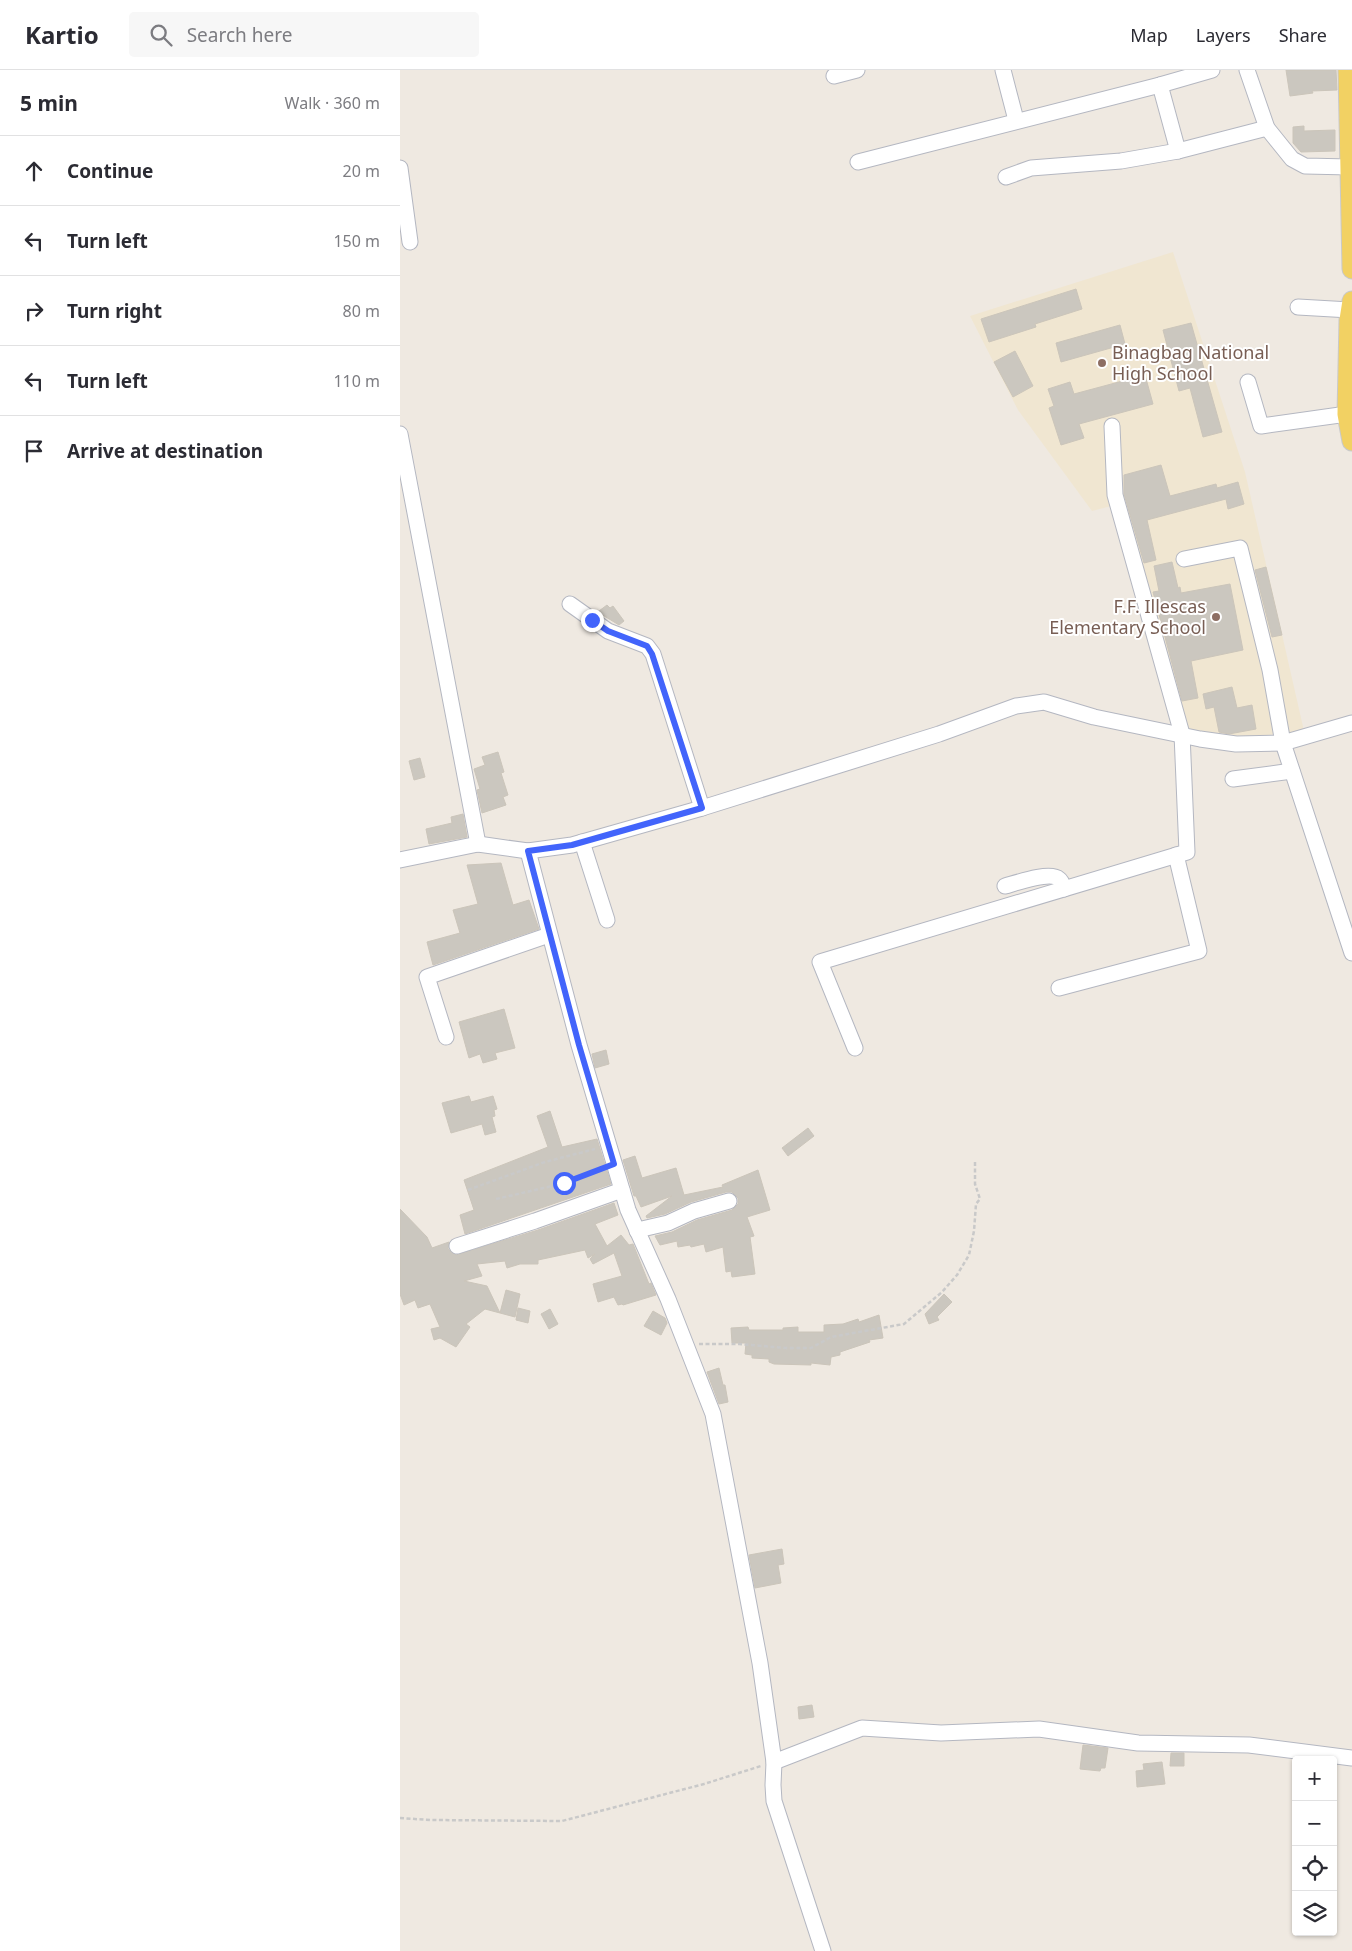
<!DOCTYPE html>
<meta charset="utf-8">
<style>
body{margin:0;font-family:"Noto Sans",sans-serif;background:#f7f7f7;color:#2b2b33}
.controls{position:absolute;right:15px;bottom:15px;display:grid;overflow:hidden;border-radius:5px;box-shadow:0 1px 4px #0004}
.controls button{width:45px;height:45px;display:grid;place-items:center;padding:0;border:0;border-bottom:1px solid #e1e1e2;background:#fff;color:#2b2b33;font:25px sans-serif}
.stop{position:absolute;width:15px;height:15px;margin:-11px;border:4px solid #4264fb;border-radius:50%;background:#fff}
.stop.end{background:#4264fb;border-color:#fff;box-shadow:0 1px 5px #0008}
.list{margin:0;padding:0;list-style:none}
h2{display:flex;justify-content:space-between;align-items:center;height:65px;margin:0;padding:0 20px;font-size:21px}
h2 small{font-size:16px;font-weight:400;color:#7c7c81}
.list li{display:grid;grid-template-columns:32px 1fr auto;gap:15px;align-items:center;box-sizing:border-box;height:70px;padding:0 20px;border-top:1px solid #e1e1e2}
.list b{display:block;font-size:19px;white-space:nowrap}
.list em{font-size:16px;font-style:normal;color:#7c7c81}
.icon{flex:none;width:28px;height:28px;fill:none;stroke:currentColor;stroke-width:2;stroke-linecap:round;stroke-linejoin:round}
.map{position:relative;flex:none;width:952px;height:1881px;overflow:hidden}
header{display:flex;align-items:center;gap:30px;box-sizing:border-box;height:70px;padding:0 25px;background:#fff;border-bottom:1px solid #e1e1e2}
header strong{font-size:24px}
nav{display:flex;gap:28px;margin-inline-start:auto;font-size:18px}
.search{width:350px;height:45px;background:#f7f7f7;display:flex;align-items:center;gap:12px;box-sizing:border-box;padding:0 18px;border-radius:5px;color:#7c7c81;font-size:19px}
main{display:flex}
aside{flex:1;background:#fff}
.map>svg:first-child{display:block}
.education{fill:#f0e6d1}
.building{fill:#cbc7bf;stroke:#cbc5ba}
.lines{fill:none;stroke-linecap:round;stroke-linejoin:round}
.minor-casing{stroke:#b4b7c1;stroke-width:17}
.major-casing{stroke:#c9c9c9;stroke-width:21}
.path{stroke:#c9c9c9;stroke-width:2.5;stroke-dasharray:4 2.5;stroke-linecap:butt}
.minor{stroke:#fff;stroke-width:15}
.major{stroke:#f2d163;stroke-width:19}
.route{stroke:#4264fb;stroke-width:6}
.education-dot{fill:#8d6e63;stroke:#fff;stroke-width:2}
.labels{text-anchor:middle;stroke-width:4;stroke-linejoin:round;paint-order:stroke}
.education-label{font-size:18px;fill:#785e54;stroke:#fff;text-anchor:start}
</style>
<header>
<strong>Kartio</strong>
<div class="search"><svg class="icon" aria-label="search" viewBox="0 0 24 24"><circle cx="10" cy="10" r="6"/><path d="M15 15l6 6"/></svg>Search here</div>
<nav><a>Map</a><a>Layers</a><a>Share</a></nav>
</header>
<main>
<aside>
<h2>5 min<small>Walk · 360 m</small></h2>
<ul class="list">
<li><svg class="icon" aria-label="ahead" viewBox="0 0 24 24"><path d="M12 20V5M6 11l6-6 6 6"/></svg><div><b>Continue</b></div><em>20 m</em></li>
<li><svg class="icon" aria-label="left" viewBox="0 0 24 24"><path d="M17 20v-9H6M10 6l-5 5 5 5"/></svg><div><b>Turn left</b></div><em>150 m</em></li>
<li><svg class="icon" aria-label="right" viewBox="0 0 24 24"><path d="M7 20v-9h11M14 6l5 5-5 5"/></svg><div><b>Turn right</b></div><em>80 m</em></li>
<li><svg class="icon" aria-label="left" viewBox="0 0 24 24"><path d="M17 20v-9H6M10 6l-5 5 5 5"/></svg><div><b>Turn left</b></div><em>110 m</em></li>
<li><svg class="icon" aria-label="arrive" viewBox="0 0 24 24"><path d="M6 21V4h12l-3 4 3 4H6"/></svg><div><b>Arrive at destination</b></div></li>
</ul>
</aside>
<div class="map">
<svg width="952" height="1881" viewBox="0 0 952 1881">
<rect width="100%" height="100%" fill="#efe9e1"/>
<!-- education -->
<path class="education" d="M773,182L845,402L904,661L830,669L788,661L719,434L692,441L618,340L570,246Z"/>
<!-- building -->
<g class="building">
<path d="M886,0H936L937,20L912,21L913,23L890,26Z"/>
<path d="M904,56V61L935,60V81L901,82L893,73V57Z"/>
<path d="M676,219L682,239L635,254L636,257L589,272L581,249Z"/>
<path d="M791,253L822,362L803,367L790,318L779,321L763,260Z"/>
<path d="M720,255L725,274L661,292L656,273Z"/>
<path d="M615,281L633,316L613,327L594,292Z"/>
<path d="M745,305L753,334L679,354L684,368L661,375L649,338L654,336L648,319L670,312L674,324Z"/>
<path d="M761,395L770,426L816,414L817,418L838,412L844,434L828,439L826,429L747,450L756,490L744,493L724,424V405Z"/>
<path d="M772,492L778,518L780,517L781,523L830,514L843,580L791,591L798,628L782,631L753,522L759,521L754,496Z"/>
<path d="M866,497L882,565L872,567L855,500Z"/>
<path d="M207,535L210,538L213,536L224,551L219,555L201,544L199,541Z"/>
<path d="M832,617L837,638L852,635L856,659L829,664L819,662L814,637L806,639L803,624Z"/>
<path d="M98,682L104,702L101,703L108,725L103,727L106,735L82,743L77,720L80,719L74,699L85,695L82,687Z"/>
<path d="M20,688L25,707L14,710L9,691Z"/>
<path d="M63,744L67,767L29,774L26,759L52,753L51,747Z"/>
<path d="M101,793L113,835L129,830L139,859L33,895L27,872L60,863L53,840L78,834L67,795Z"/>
<path d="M104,939L115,978L95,983L97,989L83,993L80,984L69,988L59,952Z"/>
<path d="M206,980L209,994L195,998L192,984Z"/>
<path d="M69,1026L71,1032L93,1026L97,1039L94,1040L95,1046L92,1047L96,1062L85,1065L82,1054L51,1063L42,1033Z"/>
<path d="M150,1041L162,1077L197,1069L211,1114L65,1164L60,1145L74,1140L64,1110L148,1077L137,1046Z"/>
<path d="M408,1058L414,1066L388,1086L382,1078Z"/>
<path d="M235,1086L242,1108L276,1098L284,1125L323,1117L322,1115L358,1100L370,1140L347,1147L354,1166L350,1167L355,1204L332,1207L331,1201L326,1202L323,1177L306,1182L304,1174L291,1177L290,1175L278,1177L277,1171L260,1175L255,1166L272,1162L297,1150L332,1140L338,1134V1128L332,1122H326L291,1132L265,1144L247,1148L246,1146L272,1126L241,1137L236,1126H234L223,1090Z"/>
<path d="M214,1133L218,1145L195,1154L207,1176L221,1165L229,1175L233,1174L249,1214L251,1213L256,1225L223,1235L222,1234L218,1235L214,1227L198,1232L193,1214L222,1206L214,1183L193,1194L190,1189L195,1184L188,1188L185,1180L138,1190V1194H120L107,1198L105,1191L77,1194L82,1206L64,1211L87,1216L100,1243L85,1239L66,1254L70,1257L56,1277L40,1268L34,1270L31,1259L40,1257L30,1234L18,1238L15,1230L4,1235L0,1224V1139L27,1167L32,1178L49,1172L48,1179L56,1185L138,1160Z"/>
<path d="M106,1220L120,1224L115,1247L100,1243Z"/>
<path d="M544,1224L552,1232L537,1247L539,1250L529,1254L525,1244Z"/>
<path d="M118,1238L130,1241L128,1253L116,1250Z"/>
<path d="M150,1239L158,1254L149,1259L141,1244Z"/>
<path d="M253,1241L265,1248L267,1253L261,1265L244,1256Z"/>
<path d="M479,1245L483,1268L469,1270L470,1272L440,1282V1285L431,1287L430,1295L411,1293V1295L374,1294L369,1292V1289L352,1288V1285L345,1284L346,1273H332L331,1258L348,1257L349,1260H383V1258L398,1257V1262H424V1255L443,1254L458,1249L459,1252Z"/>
<path d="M319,1298L323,1315H325L328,1332L319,1334L307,1302Z"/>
<path d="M382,1479L384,1494L378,1495L381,1513L355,1518L349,1485Z"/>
<path d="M412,1635L414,1647L399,1649L398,1637Z"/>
<path d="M683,1675L708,1678L705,1698H701L700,1701L680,1699Z"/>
<path d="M771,1683H784V1696H770Z"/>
<path d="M762,1692L765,1714L737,1717L736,1701L744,1700L743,1694Z"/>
</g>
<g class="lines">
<defs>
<g id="minor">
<path d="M603,0L616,50"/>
<path d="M847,0L867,58L892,89L905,96L950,97"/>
<path d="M434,6L457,0"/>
<path d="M760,15L778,81"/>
<path d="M458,92L760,15L812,0"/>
<path d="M0,98L10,172"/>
<path d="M606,107L631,98L721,91L778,81L867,58"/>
<path d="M898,237L950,240"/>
<path d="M848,312L861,356L947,344"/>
<path d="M0,364L78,774"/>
<path d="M784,489L840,478L870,600L883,673L952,883"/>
<path d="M170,534L208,561L247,576L253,584L302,738"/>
<path d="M833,709L892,701"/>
<path d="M182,772L207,850"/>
<path d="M128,781L179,975L228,1140L268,1229L313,1344L360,1593L374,1692L373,1715L374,1731L423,1881"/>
<path d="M0,790L78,774L128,781L172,775L302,738L539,664L616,636L644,632L694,647L800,669L836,674L883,673L952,653"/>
<path d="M605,816C616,813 650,801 659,809C662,811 663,815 664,819"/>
<path d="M659,918L799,881L776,785"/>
<path d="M46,967L27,907L149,865"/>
<path d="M455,978L420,892L787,782L782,664L715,425L712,356"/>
<path d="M237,1161L242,1159L268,1153L294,1141L329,1131"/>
<path d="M57,1176L135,1151L222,1120"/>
<path d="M374,1692L462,1658L541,1663L639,1659L738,1673L849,1675L952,1688"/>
</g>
<g id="major">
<path d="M948,0L952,199"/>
<path d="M952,231L949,250L947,344L952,371"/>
</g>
</defs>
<!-- minor casing -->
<use href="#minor" class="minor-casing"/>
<!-- major casing -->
<use href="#major" class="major-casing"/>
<!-- path -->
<g class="path">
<path d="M68,1120L145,1092L195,1079"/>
<path d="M96,1129L165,1113L200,1098"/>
<path d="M299,1274H339L386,1278H411L431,1267L504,1254L542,1222L557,1205L569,1185L574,1161L576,1134L580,1129L575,1114V1090"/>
<path d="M0,1748L30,1750L162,1751L304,1714L361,1696"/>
</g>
<!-- minor -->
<use href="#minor" class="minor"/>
<!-- major -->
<use href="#major" class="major"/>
</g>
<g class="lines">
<!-- route -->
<path class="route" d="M164,1113L214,1094L179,975L128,781L172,775L302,738L252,584L247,576L208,561L192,550"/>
</g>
<!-- markers -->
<g class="education-dot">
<circle cx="702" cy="293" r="5"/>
<circle cx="816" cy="547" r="5"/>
</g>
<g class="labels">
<!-- education labels -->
<g class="education-label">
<text x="712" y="289">Binagbag National<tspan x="712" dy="21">High School</tspan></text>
<text x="806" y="543" text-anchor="end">F.F. Illescas<tspan x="806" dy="21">Elementary School</tspan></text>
</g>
</g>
</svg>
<div class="controls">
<button>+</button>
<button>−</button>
<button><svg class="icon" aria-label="locate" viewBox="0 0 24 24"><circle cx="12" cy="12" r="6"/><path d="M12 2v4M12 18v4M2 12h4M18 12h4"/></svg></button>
<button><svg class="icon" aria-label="layers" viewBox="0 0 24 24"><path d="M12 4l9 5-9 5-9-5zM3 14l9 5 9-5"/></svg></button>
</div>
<div class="stop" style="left:164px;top:1113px"></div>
<div class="stop end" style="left:192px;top:550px"></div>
</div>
</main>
